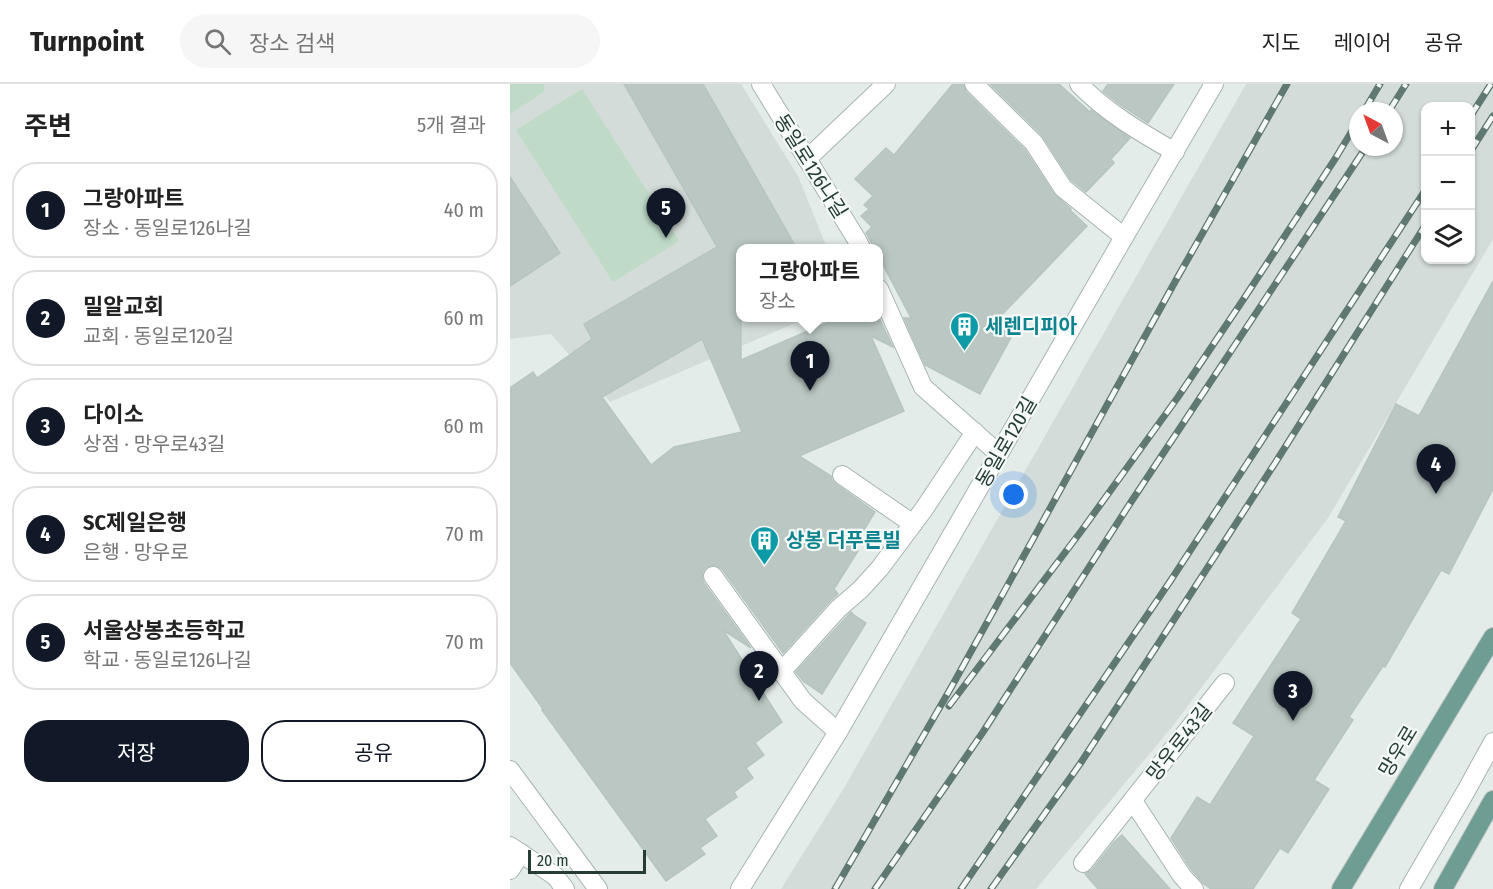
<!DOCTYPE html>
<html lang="ko">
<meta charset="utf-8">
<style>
body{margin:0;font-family:"Fira Sans Condensed","Noto Sans KR",sans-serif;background:#f6f6f6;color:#222}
.controls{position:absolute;right:18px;top:18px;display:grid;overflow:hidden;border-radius:12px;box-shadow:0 2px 4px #0004}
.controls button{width:54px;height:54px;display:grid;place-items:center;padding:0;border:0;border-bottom:2px solid #e0e0e0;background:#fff;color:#222;font:30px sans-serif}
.compass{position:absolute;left:839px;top:18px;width:54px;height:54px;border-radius:50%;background:#fff;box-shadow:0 2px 4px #0004;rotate:319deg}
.scale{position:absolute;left:18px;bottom:15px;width:118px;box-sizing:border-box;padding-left:6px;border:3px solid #253c37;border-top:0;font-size:16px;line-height:21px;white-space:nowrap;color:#253c37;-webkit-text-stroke:4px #f5f9f7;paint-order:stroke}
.you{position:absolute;left:504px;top:411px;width:21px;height:21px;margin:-15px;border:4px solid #fff;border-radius:50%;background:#1a73e8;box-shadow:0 0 0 9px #1a73e833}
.badge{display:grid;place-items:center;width:39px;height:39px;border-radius:50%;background:#111827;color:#fff;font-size:20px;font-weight:700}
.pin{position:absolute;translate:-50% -50px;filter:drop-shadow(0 2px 3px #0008)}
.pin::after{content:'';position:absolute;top:32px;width:21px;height:18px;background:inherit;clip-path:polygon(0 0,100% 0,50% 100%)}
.popup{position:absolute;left:226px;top:160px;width:147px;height:78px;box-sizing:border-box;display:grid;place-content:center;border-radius:12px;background:#fff;filter:drop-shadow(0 2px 4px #0005);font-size:20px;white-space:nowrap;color:#767676}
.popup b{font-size:22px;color:#222}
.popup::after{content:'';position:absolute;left:50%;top:100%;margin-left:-12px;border:12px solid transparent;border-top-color:#fff}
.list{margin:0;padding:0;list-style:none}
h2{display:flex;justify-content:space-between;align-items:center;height:78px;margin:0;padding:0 24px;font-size:26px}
h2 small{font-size:20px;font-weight:400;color:#767676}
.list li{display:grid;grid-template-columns:39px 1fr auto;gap:18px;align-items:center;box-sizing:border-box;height:96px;margin:0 12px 12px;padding:0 12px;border:2px solid #e0e0e0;border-radius:24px}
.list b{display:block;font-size:22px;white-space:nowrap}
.list p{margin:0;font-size:20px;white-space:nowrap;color:#767676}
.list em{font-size:20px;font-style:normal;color:#767676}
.actions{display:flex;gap:12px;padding:18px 24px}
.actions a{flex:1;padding:14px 0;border:2px solid #111827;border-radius:24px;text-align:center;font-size:21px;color:#111827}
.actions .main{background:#111827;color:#fff}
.icon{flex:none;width:33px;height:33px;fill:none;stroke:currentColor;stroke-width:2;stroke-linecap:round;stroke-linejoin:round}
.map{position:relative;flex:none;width:983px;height:805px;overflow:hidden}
header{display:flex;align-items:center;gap:36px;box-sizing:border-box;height:84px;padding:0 30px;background:#fff;border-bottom:2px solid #e0e0e0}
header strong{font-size:28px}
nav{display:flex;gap:33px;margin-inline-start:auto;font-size:21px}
.search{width:420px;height:54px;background:#f6f6f6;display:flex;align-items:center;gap:15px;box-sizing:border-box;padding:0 21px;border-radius:33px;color:#767676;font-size:22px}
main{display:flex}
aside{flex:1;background:#fff}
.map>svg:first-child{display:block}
.built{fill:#d3dcd8;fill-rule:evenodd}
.green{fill:#bfdbc8}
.building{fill:#bac7c2;stroke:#b7c5c0;stroke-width:1.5;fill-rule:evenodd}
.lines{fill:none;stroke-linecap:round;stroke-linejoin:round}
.minor-casing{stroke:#a7b4b0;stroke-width:20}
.major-casing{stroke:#c2c8c7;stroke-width:20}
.minor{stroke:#fff;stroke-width:18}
.major{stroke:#6d9d93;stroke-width:18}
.rail-casing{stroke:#607872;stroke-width:7}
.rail{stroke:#f5f9f7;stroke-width:4.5;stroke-dasharray:14;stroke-linecap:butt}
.labels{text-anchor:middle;stroke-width:4.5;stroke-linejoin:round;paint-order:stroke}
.street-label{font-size:20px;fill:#253c37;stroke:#f5f9f7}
.culture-label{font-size:20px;font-weight:bold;fill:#0d838f;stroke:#f5f9f7;text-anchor:start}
</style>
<header>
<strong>Turnpoint</strong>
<div class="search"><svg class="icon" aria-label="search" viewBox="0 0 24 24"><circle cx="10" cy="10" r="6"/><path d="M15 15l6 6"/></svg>장소 검색</div>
<nav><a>지도</a><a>레이어</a><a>공유</a></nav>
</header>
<main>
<aside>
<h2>주변<small>5개 결과</small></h2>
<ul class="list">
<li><span class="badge">1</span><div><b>그랑아파트</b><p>장소 · 동일로126나길</p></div><em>40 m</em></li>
<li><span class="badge">2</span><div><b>밀알교회</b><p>교회 · 동일로120길</p></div><em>60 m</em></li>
<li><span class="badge">3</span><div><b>다이소</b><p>상점 · 망우로43길</p></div><em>60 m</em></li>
<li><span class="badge">4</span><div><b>SC제일은행</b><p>은행 · 망우로</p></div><em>70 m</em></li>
<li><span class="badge">5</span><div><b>서울상봉초등학교</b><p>학교 · 동일로126나길</p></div><em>70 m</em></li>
</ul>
<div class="actions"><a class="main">저장</a><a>공유</a></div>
</aside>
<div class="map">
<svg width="983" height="805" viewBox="0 0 983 805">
<rect width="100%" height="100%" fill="#e4ece9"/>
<!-- built -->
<g class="built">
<path d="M0,0H231L288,92L317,164H231V234H297L100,318L41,250L0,255Z"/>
<path d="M736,0H983V155L818,434L662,643L526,805H271L334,704ZM916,22H960V176H916ZM848,27H884V63H848Z"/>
</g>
<!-- green -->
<g class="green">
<path d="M0,0H34V8L0,30Z"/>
<path d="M72,5L169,157L103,198L6,46Z"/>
</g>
<!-- building -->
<g class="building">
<path d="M114,0H193L287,165H231V276L328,234H369L383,263L361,252L394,327L289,372L321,392L322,396L326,400L365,428L343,464L348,467L324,505L328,510L320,517L273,569L212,485L207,482L202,481L197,483L193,487L192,493L194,499L241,564L213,546L272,638L245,659L254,671L236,684L243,694L224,708L227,713L195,735L207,752L190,764L195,770L156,797L32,626L33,625L0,579V304L23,288L27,294L82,255L74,240L207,163ZM192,255L232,348L164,363L141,381L92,313Z"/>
<path d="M443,0H453L456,8L515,66L544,110L561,125L560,126L577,142L485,238L504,248L470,310L415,281L394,234H401L369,173V165H365L356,149L362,143L351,132L359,125L354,121L363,112L345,95L376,64L384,71Z"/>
<path d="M480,0H549L580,28L581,26L620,54L601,75L604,79L576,108L561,96L532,51Z"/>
<path d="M598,0H664L638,39L609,20L593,7Z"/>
<path d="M0,93L50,169L0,202Z"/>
<path d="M983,197V405L939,490L931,486L875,583L873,582L839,633L843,636L804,696L819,705L778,769L770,764L743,805H701L694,800L681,785L661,754L687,713L700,721L744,652L723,639L791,535L782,529L836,437L828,433L886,320L909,332Z"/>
<path d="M341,528L344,531L356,539L312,610L293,597L286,588Z"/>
<path d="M612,751L660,805H588L575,790L582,786L604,758Z"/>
</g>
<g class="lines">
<defs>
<g id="minor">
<path d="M251,0L347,156L351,164"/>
<path d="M464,0L524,59L553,104L614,153"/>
<path d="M569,0C597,29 630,48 665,68"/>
<path d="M297,75L376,0"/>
<path d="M369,205L413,303L489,370"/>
<path d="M332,391L403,440"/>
<path d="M203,492L293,617L328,648"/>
<path d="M271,588L328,525L351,505L370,484L414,425L465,348"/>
<path d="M0,686L88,805"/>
<path d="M623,717L672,792L684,805"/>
<path d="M0,762L45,792L55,805"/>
<path d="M573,779L715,599"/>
<path d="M0,786L11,769"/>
<path d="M230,805L328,648L614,153L704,0"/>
<path d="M899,805L956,707L983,658"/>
</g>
<g id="major">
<path d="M831,805L983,553"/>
<path d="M933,805L983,716"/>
</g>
</defs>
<!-- minor casing -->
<use href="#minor" class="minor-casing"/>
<!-- major casing -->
<use href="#major" class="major-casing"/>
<!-- minor -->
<use href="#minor" class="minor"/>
<!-- major -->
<use href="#major" class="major"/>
<defs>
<g id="rail">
<path d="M854,27L870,0"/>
<path d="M879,27L896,0"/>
<path d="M960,33L981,0"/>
<path d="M960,68L983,32"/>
<path d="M439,622L572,446L668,313L735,213L825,75L848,37"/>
<path d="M325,805L442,602L666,196L777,0"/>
<path d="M365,805L473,648L621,418L856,63"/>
<path d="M451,805L661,496L916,105"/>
<path d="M481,805L570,680L665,534L767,376L916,140"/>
</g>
</defs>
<!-- rail casing -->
<use href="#rail" class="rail-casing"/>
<!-- rail -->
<use href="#rail" class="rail"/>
</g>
<!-- icons -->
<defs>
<symbol id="building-pin" viewBox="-11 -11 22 30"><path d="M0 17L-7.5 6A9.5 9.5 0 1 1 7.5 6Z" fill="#0f9aa8" stroke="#f5f9f7"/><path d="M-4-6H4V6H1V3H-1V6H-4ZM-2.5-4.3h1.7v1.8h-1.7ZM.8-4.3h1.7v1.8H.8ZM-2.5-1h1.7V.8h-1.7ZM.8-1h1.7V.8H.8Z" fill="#fff"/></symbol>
</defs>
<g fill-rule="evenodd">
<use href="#building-pin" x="438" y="226" width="33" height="45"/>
<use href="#building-pin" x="238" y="440" width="33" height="45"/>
</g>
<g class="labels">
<!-- street labels -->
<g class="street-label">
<text transform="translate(301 82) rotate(58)" y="7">동일로126나길</text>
<text transform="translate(496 358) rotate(-60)" y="7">동일로120길</text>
<text transform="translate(669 658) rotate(-52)" y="7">망우로43길</text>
<text transform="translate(888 667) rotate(-59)" y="7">망우로</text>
</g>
<!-- culture labels -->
<g class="culture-label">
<text x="475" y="249">세렌디피아</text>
<text x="276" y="463">상봉 더푸른빌</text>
</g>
</g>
</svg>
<div class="controls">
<button>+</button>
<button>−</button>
<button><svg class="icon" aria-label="layers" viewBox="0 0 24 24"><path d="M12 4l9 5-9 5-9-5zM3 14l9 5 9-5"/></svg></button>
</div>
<svg class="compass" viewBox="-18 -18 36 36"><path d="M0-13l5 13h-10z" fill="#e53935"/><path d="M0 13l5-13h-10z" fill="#767676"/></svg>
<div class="scale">20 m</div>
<div class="you"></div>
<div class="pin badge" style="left:300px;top:307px">1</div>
<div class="popup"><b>그랑아파트</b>장소</div>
<div class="pin badge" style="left:249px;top:617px">2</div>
<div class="pin badge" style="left:783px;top:637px">3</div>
<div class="pin badge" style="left:926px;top:410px">4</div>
<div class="pin badge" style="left:156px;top:154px">5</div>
</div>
</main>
